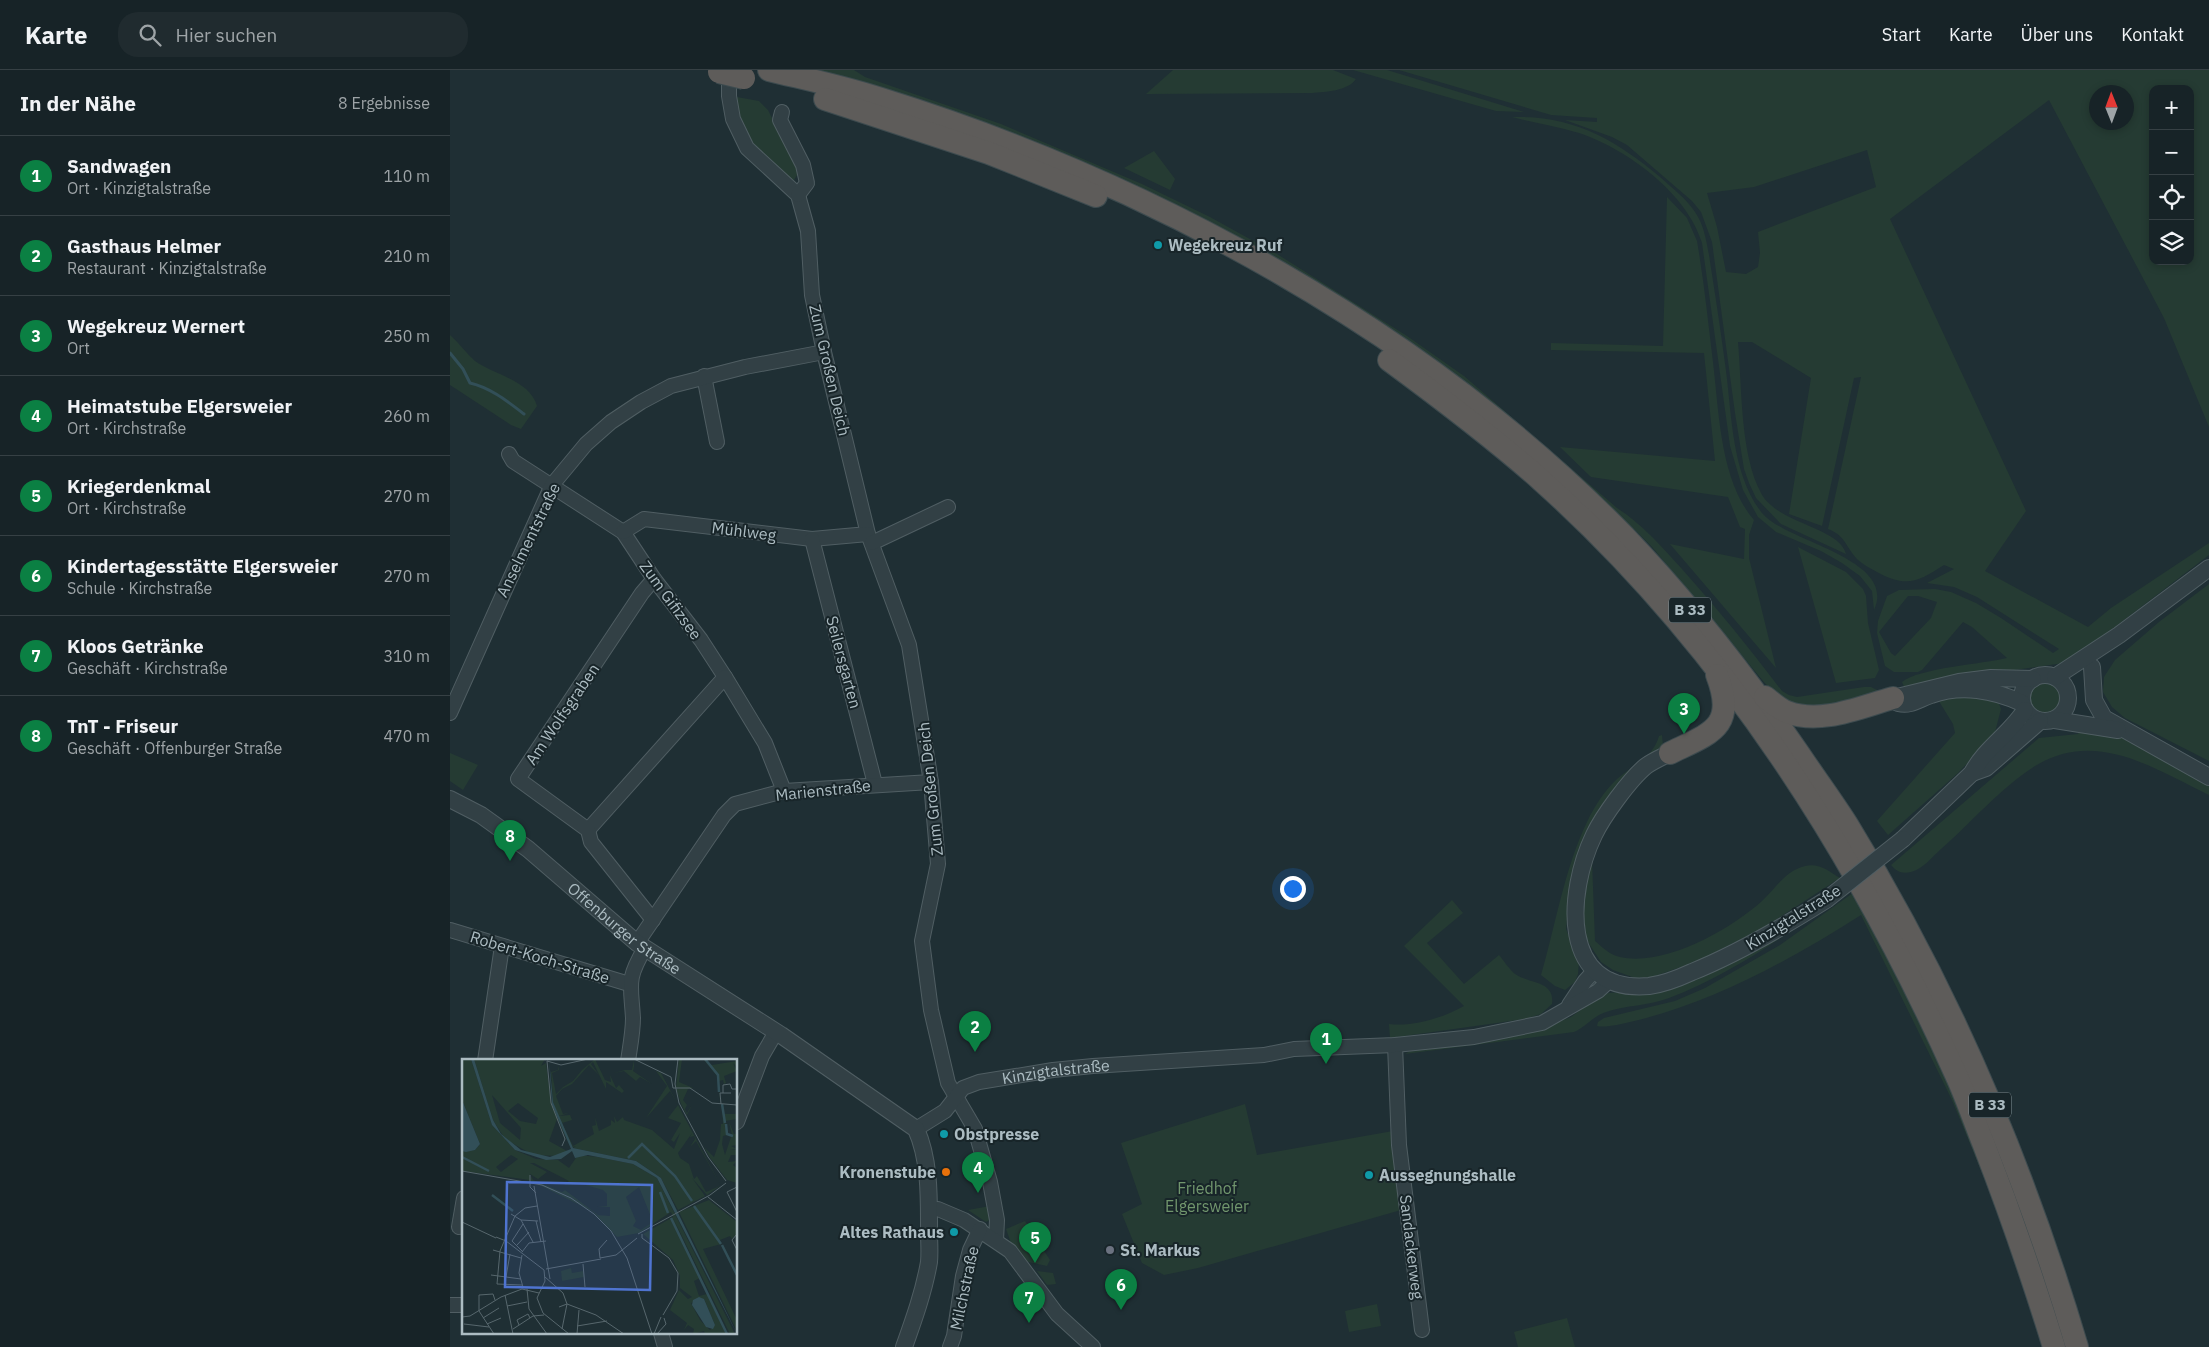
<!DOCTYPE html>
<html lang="de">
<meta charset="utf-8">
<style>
body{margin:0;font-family:"IBM Plex Sans",sans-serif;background:#202b2f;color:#f1f3f6}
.controls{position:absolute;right:15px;top:15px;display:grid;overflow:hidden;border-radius:10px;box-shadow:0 2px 8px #0003}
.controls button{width:45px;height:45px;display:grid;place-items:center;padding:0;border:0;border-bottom:1px solid #364044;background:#172327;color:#f1f3f6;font:25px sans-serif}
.compass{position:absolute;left:1639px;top:15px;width:45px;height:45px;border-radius:50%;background:#172327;box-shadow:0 2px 8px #0003;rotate:359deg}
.you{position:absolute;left:842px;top:818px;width:18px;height:18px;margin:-12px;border:4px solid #fff;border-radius:50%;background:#1a73e8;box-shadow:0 0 0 8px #1a73e833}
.badge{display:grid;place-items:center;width:32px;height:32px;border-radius:50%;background:#0b8043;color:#fff;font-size:16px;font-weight:700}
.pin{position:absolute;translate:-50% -41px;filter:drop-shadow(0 1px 2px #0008)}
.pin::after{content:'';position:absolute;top:26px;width:18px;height:15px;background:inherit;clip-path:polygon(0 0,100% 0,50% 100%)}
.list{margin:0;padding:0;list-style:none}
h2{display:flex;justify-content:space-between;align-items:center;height:65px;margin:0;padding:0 20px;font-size:21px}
h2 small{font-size:16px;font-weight:400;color:#9ea4a7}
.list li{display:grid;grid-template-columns:32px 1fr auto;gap:15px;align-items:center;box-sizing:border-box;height:80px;padding:0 20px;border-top:1px solid #364044}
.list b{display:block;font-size:19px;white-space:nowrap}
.list p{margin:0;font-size:16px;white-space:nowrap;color:#9ea4a7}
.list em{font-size:16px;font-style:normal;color:#9ea4a7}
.icon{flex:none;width:28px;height:28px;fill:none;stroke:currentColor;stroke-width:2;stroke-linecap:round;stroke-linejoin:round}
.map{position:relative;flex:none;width:1759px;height:1277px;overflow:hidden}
header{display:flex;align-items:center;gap:30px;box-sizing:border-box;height:70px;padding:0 25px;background:#172327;border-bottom:1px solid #364044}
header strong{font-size:24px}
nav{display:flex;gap:28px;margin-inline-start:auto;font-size:18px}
.search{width:350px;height:45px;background:#202b2f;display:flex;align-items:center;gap:12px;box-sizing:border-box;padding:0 18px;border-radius:20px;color:#9ea4a7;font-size:19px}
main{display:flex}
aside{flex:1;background:#172327}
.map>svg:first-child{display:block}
.green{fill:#253b33;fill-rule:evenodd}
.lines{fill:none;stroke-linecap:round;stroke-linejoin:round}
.stream{stroke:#324f58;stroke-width:3}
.minor-casing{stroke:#505e63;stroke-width:16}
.tertiary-casing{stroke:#505e63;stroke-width:18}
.trunk-casing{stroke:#3d4b4f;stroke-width:24}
.minor{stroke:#324045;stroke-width:14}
.tertiary{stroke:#324045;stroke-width:16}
.trunk{stroke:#5e5c5a;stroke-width:22}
.tertiary-bridge-casing{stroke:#505e63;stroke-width:18;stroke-linecap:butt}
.trunk-bridge-casing{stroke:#3d4b4f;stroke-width:24;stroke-linecap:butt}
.tertiary-bridge{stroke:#324045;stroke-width:16}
.trunk-bridge{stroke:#5e5c5a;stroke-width:22}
.culture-dot{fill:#0f9aa8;stroke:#182529;stroke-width:2}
.food-dot{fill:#e8710a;stroke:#182529;stroke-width:2}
.worship-dot{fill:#6b7280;stroke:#182529;stroke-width:2}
.labels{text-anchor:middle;stroke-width:4;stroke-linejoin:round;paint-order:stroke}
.shield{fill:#182529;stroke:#808f94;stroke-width:1}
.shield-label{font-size:15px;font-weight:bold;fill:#acbcc2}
.poi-label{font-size:16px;font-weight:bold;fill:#acbcc2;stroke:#182529;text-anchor:start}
.street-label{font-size:16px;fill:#acbcc2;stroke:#182529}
.park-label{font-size:16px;fill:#71966d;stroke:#182529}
.inset-river{fill:none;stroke:#324f58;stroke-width:2.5}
.inset-road{fill:none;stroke:#57676d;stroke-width:1}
.view{fill:#4f74d0;fill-opacity:0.15;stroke:#4f74d0;stroke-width:2.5}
.inset-edge{fill:none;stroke:#acbcc2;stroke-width:2.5}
</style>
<header>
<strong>Karte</strong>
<div class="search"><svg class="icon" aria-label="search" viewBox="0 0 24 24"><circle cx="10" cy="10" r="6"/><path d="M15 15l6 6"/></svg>Hier suchen</div>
<nav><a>Start</a><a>Karte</a><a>Über uns</a><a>Kontakt</a></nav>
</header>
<main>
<aside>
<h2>In der Nähe<small>8 Ergebnisse</small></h2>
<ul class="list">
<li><span class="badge">1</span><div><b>Sandwagen</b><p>Ort · Kinzigtalstraße</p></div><em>110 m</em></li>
<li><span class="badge">2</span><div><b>Gasthaus Helmer</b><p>Restaurant · Kinzigtalstraße</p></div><em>210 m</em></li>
<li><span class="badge">3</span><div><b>Wegekreuz Wernert</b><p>Ort</p></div><em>250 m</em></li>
<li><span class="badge">4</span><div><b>Heimatstube Elgersweier</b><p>Ort · Kirchstraße</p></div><em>260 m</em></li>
<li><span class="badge">5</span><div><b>Kriegerdenkmal</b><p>Ort · Kirchstraße</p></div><em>270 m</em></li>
<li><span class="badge">6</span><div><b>Kindertagesstätte Elgersweier</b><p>Schule · Kirchstraße</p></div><em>270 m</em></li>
<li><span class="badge">7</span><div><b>Kloos Getränke</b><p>Geschäft · Kirchstraße</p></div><em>310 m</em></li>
<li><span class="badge">8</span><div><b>TnT - Friseur</b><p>Geschäft · Offenburger Straße</p></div><em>470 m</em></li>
</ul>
</aside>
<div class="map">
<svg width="1759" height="1277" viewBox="0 0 1759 1277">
<rect width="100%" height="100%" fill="#1f2f34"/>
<!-- green -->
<g class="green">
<path d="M360,0H404L415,7L551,54L692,114L760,147L827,184L957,266L1014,306L1167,438C1192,454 1212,477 1232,499C1267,538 1300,579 1332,621L1339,625L1347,627L1414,617H1421L1431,622L1369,643L1337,637L1313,611L1202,477L1181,456L873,218Z"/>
<path d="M723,0H883L906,9C898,21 875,22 862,23L696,24Z"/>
<path d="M903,0H937L1074,42L1046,41Z"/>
<path d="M949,0H1759V357L1714,248L1599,30L1440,149L1576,441L1535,501L1638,557L1661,538L1759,473V485L1644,573L1614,593L1485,611L1455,619L1452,612C1469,598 1533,594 1557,588L1522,557L1513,552L1472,600L1468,602H1444L1435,596L1427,563L1428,551L1437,526L1449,520L1485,519L1501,522L1526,533L1551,548L1603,583L1609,579L1527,527L1504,517L1477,513L1504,499L1494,495C1468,512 1456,518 1427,502C1420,498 1412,494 1407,489C1395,476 1396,466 1378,459L1411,307L1404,308L1372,456L1339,444L1361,308L1302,272H1288C1292,317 1290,384 1311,423C1327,454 1390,457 1396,484L1331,454L1306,428L1299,413L1294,399L1285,343L1262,172L1251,142L1242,131L1177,75L1162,67L1115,50L1147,52V48L1101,45ZM1703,19H1740V191H1703ZM1646,22H1676V52H1646ZM1417,80L1426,117L1308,162L1310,183L1308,197L1296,204L1276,202L1267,157L1257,123L1304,117ZM1458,526H1468L1487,532L1481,548L1445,586L1441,583L1429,562Z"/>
<path d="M287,27L309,31L318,40L349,102L344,110L339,108C312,82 290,70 286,30Z"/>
<path d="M1062,47C1122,45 1165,69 1210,107C1222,118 1236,128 1245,142C1254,155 1256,170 1259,185C1265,224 1271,262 1276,301C1282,347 1282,405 1312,443C1335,472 1448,488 1424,540L1422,521L1410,506L1392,493L1371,481L1326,462L1308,447L1293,420L1280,376L1252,173C1237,123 1177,79 1129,63C1107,56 1084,53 1062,47Z"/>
<path d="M704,81L725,109L720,120L674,98Z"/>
<path d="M1217,127L1237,148L1247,171C1254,211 1258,252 1263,292C1269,341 1270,411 1304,450L1299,465V488L1326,598L1220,474L1294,489L1295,459L1290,457L1278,427L1141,407L1110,377L1265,391L1254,283L1101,280V273L1213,276Z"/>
<path d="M0,265C9,273 16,283 25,291C44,305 80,310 87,336L71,359L61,355L0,315Z"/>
<path d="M1348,477L1396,502L1413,519L1416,526L1418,553L1429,600L1425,608L1386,613Z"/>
<path d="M1759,514V691L1675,648L1662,637L1653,622L1654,607L1665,590L1709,552Z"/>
<circle cx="1596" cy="628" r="17"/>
<path d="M1519,623L1548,631L1551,639L1544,666L1507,704L1438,765L1427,751L1505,663L1503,654L1487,628Z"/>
<path d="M1631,656L1665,664L1684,672L1759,711V725C1703,698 1646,659 1585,696C1550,718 1522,752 1491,779C1482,787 1473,799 1461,802C1452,804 1447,802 1441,795L1589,668L1628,664Z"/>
<path d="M1212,665L1213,676L1195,690L1121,815L1116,859L1129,891L1128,904L1125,912L1115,920L1105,916L1091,905C1106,854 1114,800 1137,752C1144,737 1155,720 1167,709C1183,695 1203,688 1209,666Z"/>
<path d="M0,683L28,695L13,720L0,711Z"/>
<path d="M1142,790L1145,871C1152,877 1160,885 1170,887C1214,897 1280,860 1312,831C1326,818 1335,801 1355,796C1370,793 1378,801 1390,808L1313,858L1246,892L1202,907L1185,908L1163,900L1151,892L1136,869L1132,830Z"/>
<path d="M1407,820L1544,1112L1537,1115L1502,1030L1411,845C1340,890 1263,933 1180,952C1170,954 1156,958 1147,956L1148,952L1154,948L1225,931L1255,918L1330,875Z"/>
<path d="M1002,830L1013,843L977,873L1014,914L1049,885C1054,891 1059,899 1065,904C1079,914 1105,910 1102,934L1091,944L1075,949L940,968L939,954C962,957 993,948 1014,936L954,876Z"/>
<path d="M1359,848C1316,879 1269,909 1219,928C1199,936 1176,935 1156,942C1143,946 1136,957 1124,962L955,984L964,979L1093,958L1121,947L1149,926L1159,923L1171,922Z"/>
<path d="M795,1034L807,1085L943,1061L951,1140L748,1198L714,1205L692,1193L672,1144L692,1134L671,1073Z"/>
<path d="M540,1136V1150L536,1152L518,1140Z"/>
<path d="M575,1151L600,1190L597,1196L574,1191L562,1176L556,1159Z"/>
<path d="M587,1201L603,1203L606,1214L597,1215Z"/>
<path d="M927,1234L931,1256L899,1262L895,1241Z"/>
<path d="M1117,1248L1125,1277H1068L1064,1262Z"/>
</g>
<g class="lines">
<!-- stream -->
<path class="stream" d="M0,283L13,299L20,313C41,318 57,331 74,344"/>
<defs>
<g id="minor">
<path d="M279,0V26L283,49L297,78L348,125L358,161L362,225L374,282L418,464L459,575L481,712L488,794L472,871L481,940L498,1013L525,1059L540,1112L547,1150L546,1170"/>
<path d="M332,42L330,50L353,95L357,113L348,125"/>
<path d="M254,306L267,372"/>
<path d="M59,384L63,391L173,462L204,509L251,570L275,607L315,673L334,721"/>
<path d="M173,462L194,449L362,469L418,464"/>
<path d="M362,469L425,714"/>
<path d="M422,473L498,437"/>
<path d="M0,643L102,415L136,374L161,352L191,332L221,316L295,297L374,282"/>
<path d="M138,760L275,607"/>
<path d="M203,850L141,772L138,760L68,709L192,523L204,509"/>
<path d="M0,860L179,914"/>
<path d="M187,873L274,745L285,734L334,721L481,712"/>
<path d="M1119,935L1135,911L1145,900"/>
<path d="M945,975L949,1075L972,1260"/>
<path d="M35,991L52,876"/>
<path d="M178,991C180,977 183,962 183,948C181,914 176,910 195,878"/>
<path d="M287,1052L312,986L326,962"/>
<path id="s1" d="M466,1059L495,1041L513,1018L529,1012L603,1000L643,996L814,985L844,979L945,975L1024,967L1092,953L1148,921L1160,910"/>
<path d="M479,1139H488L514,1150L560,1181L607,1244L643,1277"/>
<path d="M9,1157L14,1128"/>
<path d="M0,1235H14"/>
<path d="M211,1263L215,1277"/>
<path d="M500,1277L504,1266L513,1206L520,1180L530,1159"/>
</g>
<g id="tertiary">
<path d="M1642,597L1644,630L1654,648L1759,707"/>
<circle cx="1595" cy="628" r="23"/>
<path d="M1605,607L1669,565L1759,498"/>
<path d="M1572,633C1544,620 1511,614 1481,625C1468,629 1462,636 1448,633L1443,628L1509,612L1541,608L1583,609"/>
<path d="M1605,650L1668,660"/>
<path d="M1220,683C1212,687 1203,691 1196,696C1180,709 1153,746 1144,765C1117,821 1108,924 1199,916C1214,914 1229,908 1242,902C1289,883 1333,857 1376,830"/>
<path d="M1522,703L1536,698L1590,651"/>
<path id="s2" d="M0,729L31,745L78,779L187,873L331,965L466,1059C480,1090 479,1128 479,1161C479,1171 480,1182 479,1192C474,1221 464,1249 454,1277"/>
<path d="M1453,769L1522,703C1535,678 1561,663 1575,640"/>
</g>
<g id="trunk">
<path d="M319,0C356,9 395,17 431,29C701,113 975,262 1174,466C1239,534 1296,607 1349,684C1365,708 1383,732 1398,756C1498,918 1573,1095 1627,1277"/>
<path d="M375,29L539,83L646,126"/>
<path d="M939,290C992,329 1044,368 1092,411C1276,576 1407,784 1507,1007C1517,1029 1525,1053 1534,1075C1560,1142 1583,1209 1604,1277"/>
<path d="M1315,627C1322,632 1329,639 1337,642C1371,655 1410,637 1443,628"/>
<path d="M1220,683C1261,663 1287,657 1267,605"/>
</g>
</defs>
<!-- minor casing -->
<use href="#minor" class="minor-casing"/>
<!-- tertiary casing -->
<use href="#tertiary" class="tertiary-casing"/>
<!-- trunk casing -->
<use href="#trunk" class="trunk-casing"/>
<!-- minor -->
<use href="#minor" class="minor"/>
<!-- tertiary -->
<use href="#tertiary" class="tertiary"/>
<!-- trunk -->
<use href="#trunk" class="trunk"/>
<defs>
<path id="tertiary-bridge" d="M1376,830L1453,769"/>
<path id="trunk-bridge" d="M269,2L294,8"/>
</defs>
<!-- tertiary-bridge casing -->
<use href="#tertiary-bridge" class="tertiary-bridge-casing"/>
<!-- trunk-bridge casing -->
<use href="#trunk-bridge" class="trunk-bridge-casing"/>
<!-- tertiary-bridge -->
<use href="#tertiary-bridge" class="tertiary-bridge"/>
<!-- trunk-bridge -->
<use href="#trunk-bridge" class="trunk-bridge"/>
</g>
<!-- markers -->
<g class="culture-dot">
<circle cx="708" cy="175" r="5"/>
<circle cx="494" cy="1064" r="5"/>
<circle cx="919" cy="1105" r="5"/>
<circle cx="504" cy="1162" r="5"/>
</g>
<circle class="food-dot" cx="496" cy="1102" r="5"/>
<circle class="worship-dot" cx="660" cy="1180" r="5"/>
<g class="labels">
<!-- shield labels -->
<g class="shield">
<rect x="1219" y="527.5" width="42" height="25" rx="4"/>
<rect x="1519" y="1022.5" width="42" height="25" rx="4"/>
</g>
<g class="shield-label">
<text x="1240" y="545">B 33</text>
<text x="1540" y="1040">B 33</text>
</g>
<!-- poi labels -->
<g class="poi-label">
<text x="718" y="181">Wegekreuz Ruf</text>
<text x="504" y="1070">Obstpresse</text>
<text x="486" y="1108" text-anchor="end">Kronenstube</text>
<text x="929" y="1111">Aussegnungshalle</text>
<text x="494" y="1168" text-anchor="end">Altes Rathaus</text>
<text x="670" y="1186">St. Markus</text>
</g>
<!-- street labels -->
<g class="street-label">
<text transform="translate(380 300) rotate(77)" y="6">Zum Großen Deich</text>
<text transform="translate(294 461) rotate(7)" y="6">Mühlweg</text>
<text transform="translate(78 470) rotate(-64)" y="6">Anselmentstraße</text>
<text transform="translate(221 530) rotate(54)" y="6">Zum Gifizsee</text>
<text transform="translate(394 592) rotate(75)" y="6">Seilersgarten</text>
<text transform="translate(112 644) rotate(-56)" y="6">Am Wolfsgraben</text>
<text transform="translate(480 719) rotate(-96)" y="6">Zum Großen Deich</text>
<text transform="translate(373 720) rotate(-6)" y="6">Marienstraße</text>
<text transform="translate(1343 847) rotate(-32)" y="6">Kinzigtalstraße</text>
<text dy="6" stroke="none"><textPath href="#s2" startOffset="218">Offenburger Straße</textPath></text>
<text transform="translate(90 887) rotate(17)" y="6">Robert-Koch-Straße</text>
<text dy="6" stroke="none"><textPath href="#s1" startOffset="158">Kinzigtalstraße</textPath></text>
<text transform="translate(962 1177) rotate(83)" y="6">Sandackerweg</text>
<text transform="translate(514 1218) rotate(-78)" y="6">Milchstraße</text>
</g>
<!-- park labels -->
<g class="park-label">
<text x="757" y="1124">Friedhof<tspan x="757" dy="18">Elgersweier</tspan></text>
</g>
</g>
<!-- overview -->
<g transform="translate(12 989)">
<rect width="275" height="275" fill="#1f2f34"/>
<path d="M0,0H9L30,66L53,91L74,100L96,101L107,109L116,96L136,98L171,105L195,119L273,275H268L211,159L238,219L232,222L237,237L245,235L264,275H243L242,272L231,275L232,270L226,266L222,271L225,264L208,251L217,231L226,240L230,238L218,229V217L211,201L181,175L211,158L209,153L177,174L155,178L130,152L69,122V117L71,121L100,133L103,131L136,156L148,157V148H135L145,147V135L141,131L120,125L102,126L107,122L72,104H68L85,113L76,120L68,115V121L0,112V92L13,91L18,85L0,41ZM49,96L56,100L39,113L34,108ZM177,128L191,163L179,171L171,167L174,162L164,138ZM242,240L253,266L248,271L238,261L229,244ZM12,0H83L79,7L84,4L89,42L109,89L95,60L87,82L105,92L96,97L71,96L43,80L31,61ZM30,36L59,69L58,81L38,64ZM56,44L76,59L74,65L58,62L46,52ZM133,0L143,21L149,23L148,16L154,29L157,26L162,32L160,34L144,23V30L131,3L129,5L137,16L127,6L110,25L100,30L94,37L101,55L107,54L97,57L108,56L110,61L100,64L111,87L132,75L130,67L134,66L133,58L137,72L149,66V61L153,64L152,57L155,63L161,58L162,61L190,71L212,90L218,74L212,83L209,81L219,64L206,59L216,46L208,32L184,59L205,27L194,12L199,14L259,127L234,82L228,88L233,80L232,77L228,78L230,74L216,94L218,99L227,105L232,120L235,117L244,133L258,127L245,136L230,119L243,137L216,151L199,119L174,102L111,89L114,87L111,88L109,86L103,73L91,43L89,13L96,11V7L97,11L90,14L94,35L101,28L111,22L120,11ZM217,0H220L217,23L231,29L226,30L221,41L225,46L223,50L225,54L230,46L225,56L242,88L252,98L258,81L259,65H261L260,45L262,55H275V60L263,62L266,75L270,76L267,63L272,75H275V86L269,87L275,90L268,91H275V96H269L266,103L275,102L271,106L275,109V124L265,121L248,99L219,45L214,30L219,29H214ZM265,76L269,78L263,96L260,85L261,77ZM241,0L250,6L275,2V8L271,4L275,12L262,17L264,24L262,25L261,21L257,22L258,44L256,18ZM172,1V8L171,12L190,25L178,18L174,22L162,12L152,14L163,11H170ZM247,141L275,163V174L270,180L268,177L258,181L259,185L241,190L275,261V272L217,153ZM109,209L110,214L121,212L122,218L100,222L99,212Z" fill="#253b33" fill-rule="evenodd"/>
<path d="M9,0H12L31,61L39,75L59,91L88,98L109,90L90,46L87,0L91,43L111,89L174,102L199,119L275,275L195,119L171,105L126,96L113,99L110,92L99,100L84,101L53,91L30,66ZM0,41L18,85L13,91L4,93L0,92ZM237,238L242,240L253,266L251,270L244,268L230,246L231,241Z" fill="#324f58"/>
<path class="inset-river" d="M243,0L256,16L257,33M260,45L263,64M264,65L265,75L271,77M0,98L27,112M166,99L180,85L213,117L230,142M198,133L206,154M30,136L51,152M232,147L259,185M209,159L265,275M260,186L275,216"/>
<path class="inset-road" d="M151,0H166M172,0L209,18L211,29H228L250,44L275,46M216,0L213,25L217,44L246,98L264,122M261,34V26L268,25L270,30H275M259,45L258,34H269M100,87L103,80L89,44L85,2L99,6L126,0M0,112L80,126L109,139L132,155L149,172L165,199L190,275M68,116V128L74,134M72,127L88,220M275,128L265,133L275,153M246,138L275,161M49,155L59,161L71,183M59,161L76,162M74,162L79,183M0,163L34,179M176,175L248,136L264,124M180,175V179L207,199L216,214L215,232L201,256M275,175L270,181L275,191M34,178L44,182L82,211M55,186L67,173M31,191L59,199M60,193L67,184L84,182M61,193L50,182L61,165M60,196L57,214L61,228M138,199L154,196L175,179M138,199L137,190L145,181M121,205L123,228M84,210L139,200M82,211L83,222L75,239L81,254L107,275M29,216L59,220M44,218L48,195M83,218L101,234L105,245L134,256L162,275M60,226L35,225L38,192L53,157L63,149L75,147M65,230L67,250L85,275M43,236L51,275M45,247L65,243M97,248L105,245L100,270M0,258L8,257L39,238L60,230L77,234M21,259L37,249M2,265L27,268M25,265L39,259M57,266L55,261L66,255L68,259M115,267L145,262M51,270L71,257L82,256M32,275L17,252V236L31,235L33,241M115,275L117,251M192,275L199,258M195,275L204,265L202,259"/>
<path class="view" d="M45,123L190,126L188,231L43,228Z"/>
<rect width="275" height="275" class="inset-edge"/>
</g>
</svg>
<div class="controls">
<button>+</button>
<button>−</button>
<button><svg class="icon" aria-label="locate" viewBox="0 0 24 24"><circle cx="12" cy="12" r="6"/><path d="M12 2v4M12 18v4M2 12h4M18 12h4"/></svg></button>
<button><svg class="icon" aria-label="layers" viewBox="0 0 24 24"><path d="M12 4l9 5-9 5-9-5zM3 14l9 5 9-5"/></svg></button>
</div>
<svg class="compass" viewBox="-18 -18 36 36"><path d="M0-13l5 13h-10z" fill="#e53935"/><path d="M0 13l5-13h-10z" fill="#9ea4a7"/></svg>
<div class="you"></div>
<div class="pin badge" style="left:876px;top:994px">1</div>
<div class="pin badge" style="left:525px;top:982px">2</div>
<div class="pin badge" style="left:1234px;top:664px">3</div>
<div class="pin badge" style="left:528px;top:1123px">4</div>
<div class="pin badge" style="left:585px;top:1193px">5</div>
<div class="pin badge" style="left:671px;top:1240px">6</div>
<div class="pin badge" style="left:579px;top:1253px">7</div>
<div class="pin badge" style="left:60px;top:791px">8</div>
</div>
</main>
